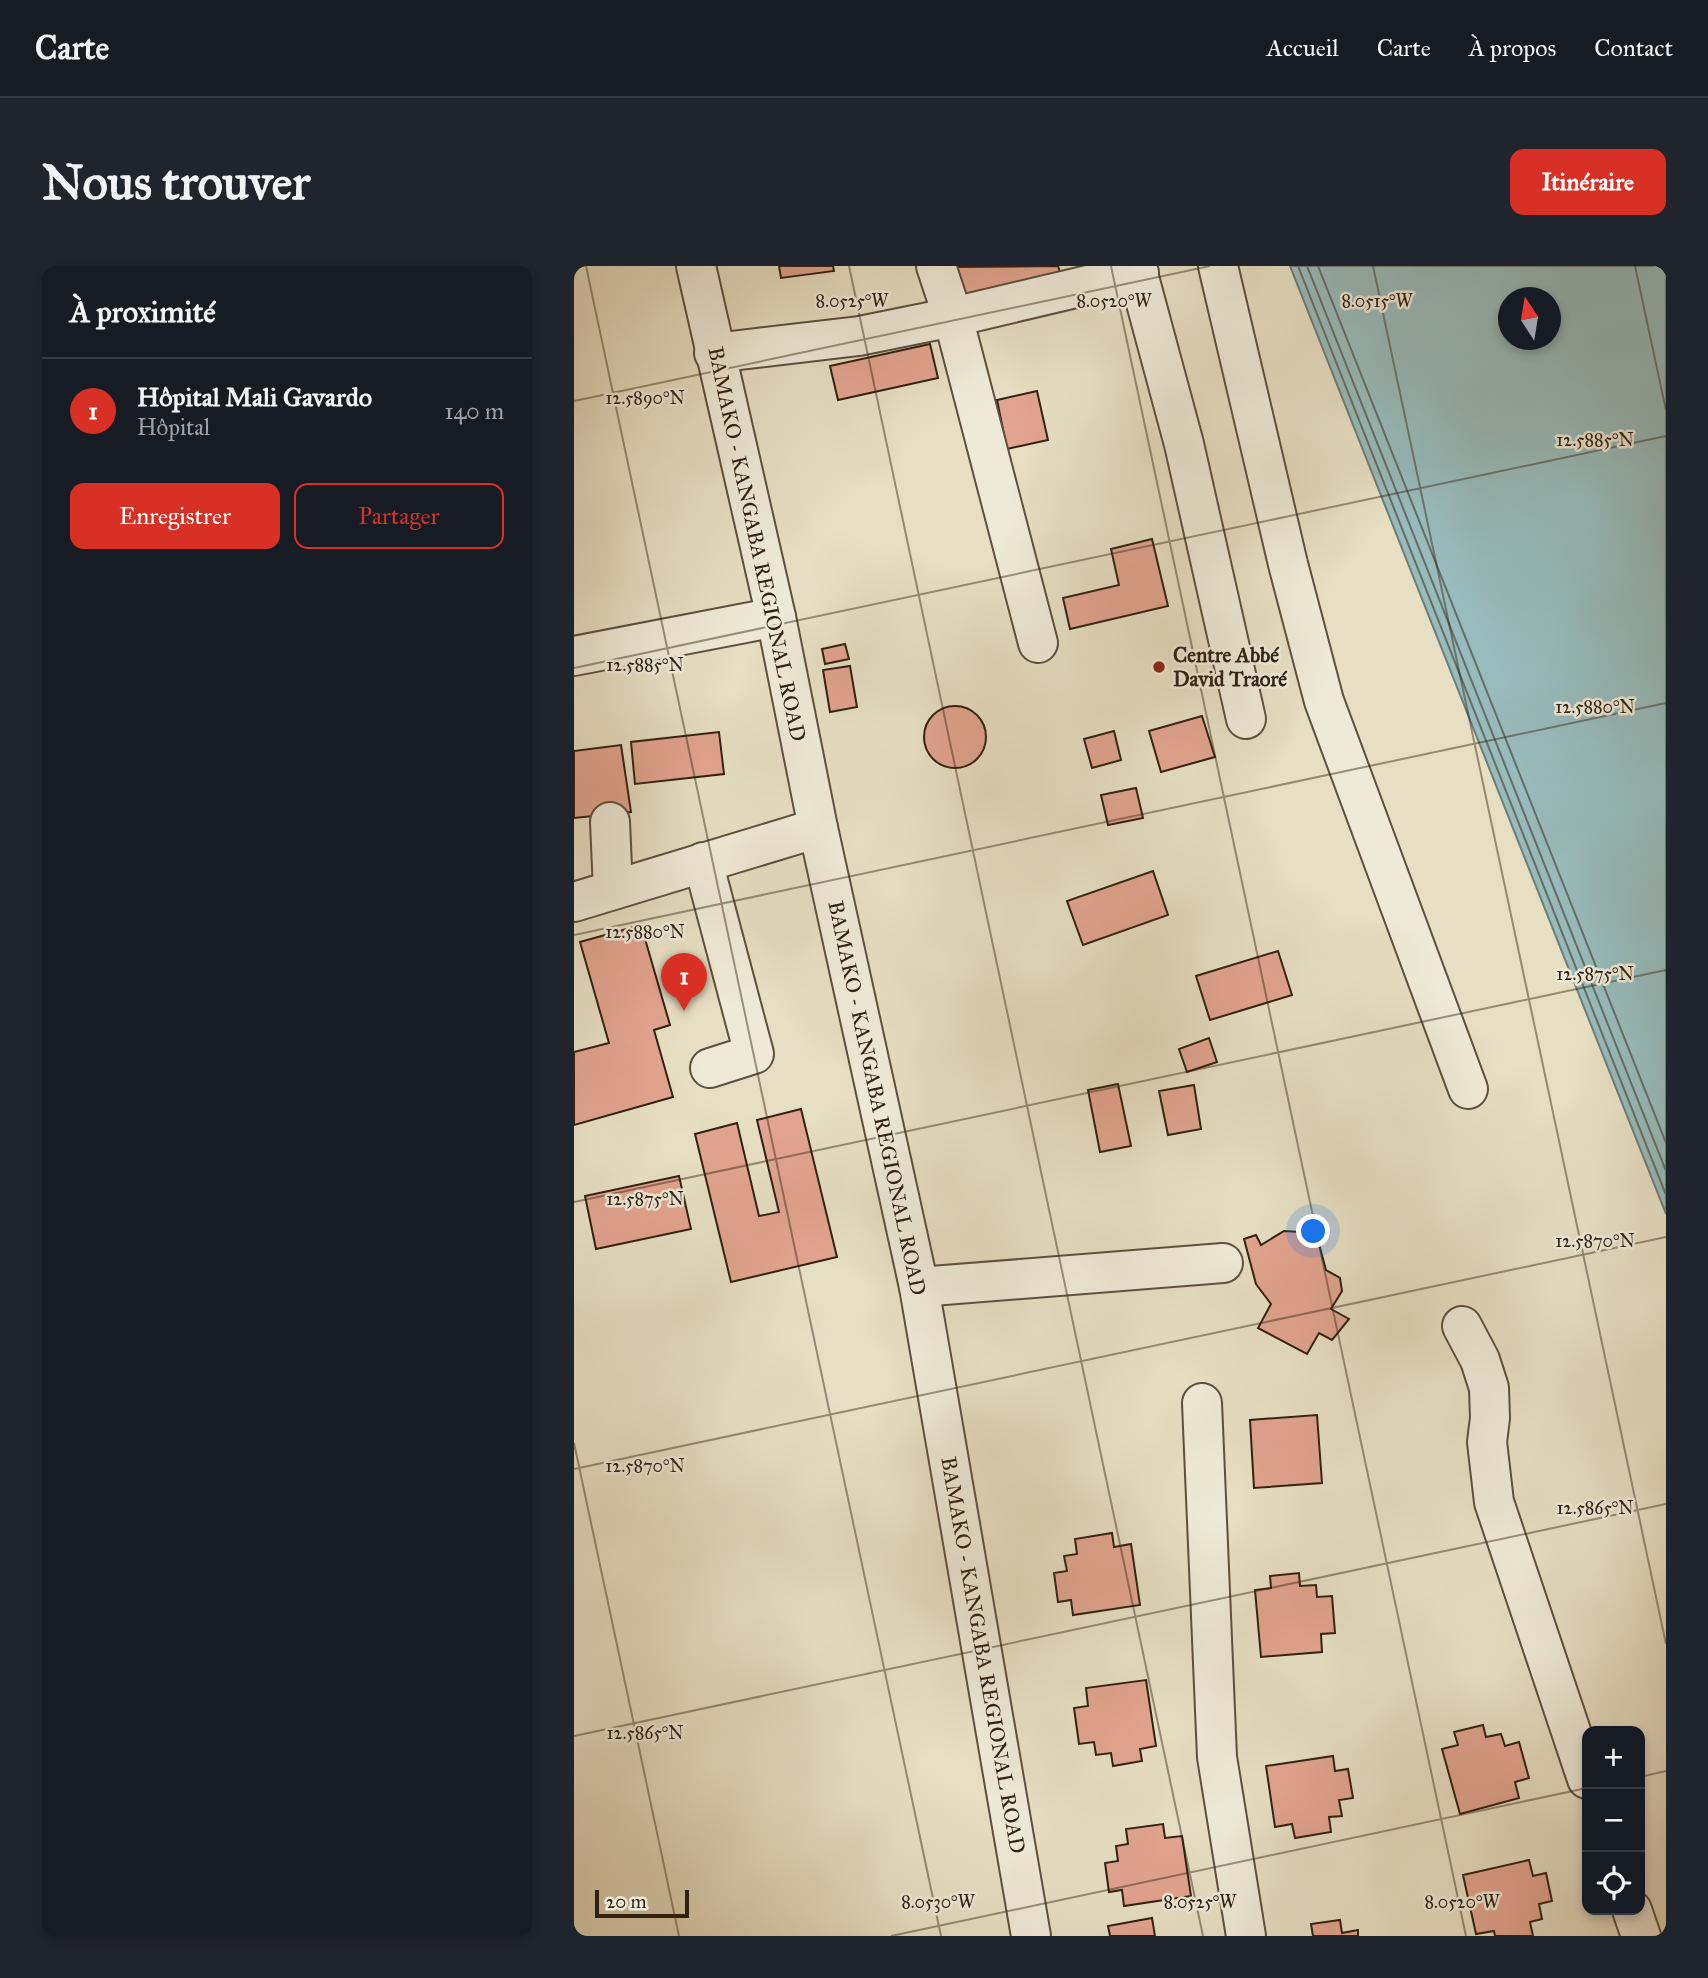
<!DOCTYPE html>
<html lang="fr">
<meta charset="utf-8">
<style>
body{margin:0;font-family:"IM FELL Great Primer",serif;background:#20242c;color:#f1f3f6}
.controls{position:absolute;right:21px;bottom:21px;display:grid;overflow:hidden;border-radius:14px;box-shadow:0 4px 10px #0003}
.controls button{width:63px;height:63px;display:grid;place-items:center;padding:0;border:0;border-bottom:2px solid #363941;background:#171b24;color:#f1f3f6;font:35px sans-serif}
.compass{position:absolute;left:924px;top:21px;width:63px;height:63px;border-radius:50%;background:#171b24;box-shadow:0 4px 10px #0003;rotate:348deg}
.scale{position:absolute;left:21px;bottom:18px;width:94px;box-sizing:border-box;padding-left:7px;border:4px solid #312111;border-top:0;font-size:19px;line-height:24px;white-space:nowrap;color:#312111;-webkit-text-stroke:5px #efead8;paint-order:stroke}
.you{position:absolute;left:740px;top:966px;width:24px;height:24px;margin:-18px;border:5px solid #fff;border-radius:50%;background:#1a73e8;box-shadow:0 0 0 10px #1a73e833}
.badge{display:grid;place-items:center;width:46px;height:46px;border-radius:50%;background:#d93025;color:#fff;font-size:23px;font-weight:700}
.pin{position:absolute;translate:-50% -58px;filter:drop-shadow(0 2px 4px #0008)}
.pin::after{content:'';position:absolute;top:37px;width:24px;height:21px;background:inherit;clip-path:polygon(0 0,100% 0,50% 100%)}
.list{margin:0;padding:0;list-style:none}
h2{display:flex;justify-content:space-between;align-items:center;height:91px;margin:0;padding:0 28px;font-size:30px}
h2 small{font-size:23px;font-weight:400;color:#9ea1a6}
.list li{display:grid;grid-template-columns:46px 1fr auto;gap:21px;align-items:center;box-sizing:border-box;height:105px;padding:0 28px;border-top:2px solid #363941}
.list b{display:block;font-size:26px;white-space:nowrap}
.list p{margin:0;font-size:23px;white-space:nowrap;color:#9ea1a6}
.list em{font-size:23px;font-style:normal;color:#9ea1a6}
.actions{display:flex;gap:14px;padding:21px 28px}
.actions a{flex:1;padding:16px 0;border:2px solid #d93025;border-radius:14px;text-align:center;font-size:24px;color:#d93025}
.actions .main{background:#d93025;color:#fff}
.icon{flex:none;width:38px;height:38px;fill:none;stroke:currentColor;stroke-width:2;stroke-linecap:round;stroke-linejoin:round}
.map{position:relative;flex:none;width:1092px;height:1670px;overflow:hidden;border-radius:14px}
header{display:flex;align-items:center;gap:42px;box-sizing:border-box;height:98px;padding:0 35px;background:#171b24;border-bottom:2px solid #363941}
header strong{font-size:33px}
nav{display:flex;gap:38px;margin-inline-start:auto;font-size:24px}
.intro{display:flex;align-items:center;justify-content:space-between;box-sizing:border-box;height:168px;padding:0 42px}
h1{margin:0;font-size:49px}
.button{padding:18px 32px;border-radius:14px;background:#d93025;color:#fff;font-size:24px;font-weight:700}
main{display:flex;gap:42px;padding:0 42px}
aside{flex:1;background:#171b24;border-radius:14px;box-shadow:0 4px 10px #0003}
.map>svg:first-child{display:block}
.water{fill:#98bbbb;stroke:#6f7d77;stroke-width:2;fill-rule:evenodd}
.lines{fill:none;stroke-linecap:round;stroke-linejoin:round}
.shore{stroke:#646e66;stroke-width:2}
.building{fill:#e2a490;stroke:#312111;stroke-width:2}
.minor-casing{stroke:#5e503e;stroke-width:42}
.minor{stroke:#efead8;stroke-width:38}
.ticks{fill:none;stroke:#312111;stroke-width:2;stroke-opacity:0.45}
.poi-dot{fill:#8f2418;stroke:#efead8;stroke-width:2.5}
.labels{text-anchor:middle;stroke-width:5;stroke-linejoin:round;paint-order:stroke}
.street-label{font-size:21px;fill:#312111;stroke:#efead8}
.poi-label{font-size:21px;font-weight:bold;fill:#312111;stroke:#efead8;text-anchor:start}
.ticks-label{font-size:18px;text-anchor:middle;fill:#312111;stroke:#efead8;stroke-width:5;stroke-linejoin:round;paint-order:stroke}
</style>
<header>
<strong>Carte</strong>
<nav><a>Accueil</a><a>Carte</a><a>À propos</a><a>Contact</a></nav>
</header>
<div class="intro"><h1>Nous trouver</h1><a class="button">Itinéraire</a></div>
<main>
<aside>
<h2>À proximité<small></small></h2>
<ul class="list">
<li><span class="badge">1</span><div><b>Hôpital Mali Gavardo</b><p>Hôpital</p></div><em>140 m</em></li>
</ul>
<div class="actions"><a class="main">Enregistrer</a><a>Partager</a></div>
</aside>
<div class="map">
<svg width="1092" height="1670" viewBox="0 0 1092 1670">
<rect width="100%" height="100%" fill="#e7dfc3"/>
<filter id="stains"><feTurbulence type="fractalNoise" baseFrequency=".00286" numOctaves="4"/><feColorMatrix values="0 0 0 0 .2 0 0 0 0 .09 0 0 0 0 .02 0 0 0 .5 -.17"/></filter>
<radialGradient id="worn" r=".72"><stop offset=".6" stop-color="#630" stop-opacity="0"/><stop offset="1" stop-color="#630" stop-opacity=".3"/></radialGradient>
<!-- water -->
<path class="water" d="M716,0H1092V948ZM934,32H976V74H934Z"/>
<g class="lines">
<!-- shore -->
<g class="shore">
<path d="M724,0L1092,929"/>
<path d="M733,0L1092,905"/>
<path d="M744,0L1092,877"/>
</g>
</g>
<!-- building -->
<g class="building">
<path d="M205,0H259L260,5L207,12Z"/>
<path d="M484,0L487,9L394,38L382,1Z"/>
<path d="M356,78L364,112L264,134L256,100Z"/>
<path d="M463,125L474,174L433,183L423,134Z"/>
<path d="M578,273L594,340L496,363L489,332L545,319L537,283Z"/>
<path d="M271,378L275,393L251,398L248,383Z"/>
<path d="M276,400L283,441L256,446L249,404Z"/>
<circle cx="381" cy="471" r="31"/>
<path d="M628,450L641,491L587,506L575,465Z"/>
<path d="M540,465L547,494L518,502L510,473Z"/>
<path d="M145,466L150,508L61,518L57,476Z"/>
<path d="M47,479L57,546L0,552V485Z"/>
<path d="M562,522L569,552L534,559L527,529Z"/>
<path d="M579,605L594,649L509,679L493,635Z"/>
<path d="M67,659L96,759L80,764L99,831L0,859V786L35,777L6,676Z"/>
<path d="M704,685L718,729L636,754L622,710Z"/>
<path d="M635,772L643,796L613,806L605,783Z"/>
<path d="M544,818L557,880L526,886L514,824Z"/>
<path d="M620,819L627,863L594,869L585,825Z"/>
<path d="M227,843L263,991L157,1016L121,868L163,857L185,950L205,946L183,854Z"/>
<path d="M105,910L117,963L22,983L11,930Z"/>
<path d="M710,965L742,967L752,1004L766,1012L768,1025L757,1043L775,1053L758,1074L745,1067L733,1088L684,1062L697,1038L682,1018L670,973L682,969L687,979Z"/>
<path d="M743,1149L748,1217L680,1222L676,1154Z"/>
<path d="M538,1267L540,1281L557,1278L566,1339L499,1349L497,1334L484,1336L480,1307L493,1305L490,1290L503,1288L501,1273Z"/>
<path d="M725,1307L726,1320L742,1319L743,1331L758,1330L761,1367L747,1368L748,1386L687,1391L681,1324L697,1322L696,1310Z"/>
<path d="M572,1414L582,1480L566,1483L568,1495L539,1500L537,1487L522,1489L520,1476L505,1478L500,1442L514,1440L512,1422Z"/>
<path d="M909,1459L912,1471L927,1468L931,1480L945,1476L955,1512L941,1516L945,1532L886,1548L868,1483L884,1479L880,1466Z"/>
<path d="M759,1490L761,1505L774,1503L779,1532L765,1534L768,1550L755,1551L757,1566L721,1572L718,1558L701,1561L692,1500Z"/>
<path d="M589,1558L591,1572L608,1570L617,1630L550,1640L548,1624L535,1626L531,1597L544,1595L542,1580L554,1578L552,1563Z"/>
<path d="M955,1594L959,1610L972,1607L978,1635L965,1638L968,1653L956,1656L959,1670H921L920,1665L902,1668L889,1609Z"/>
<path d="M578,1652L581,1670H536L534,1660Z"/>
<path d="M766,1654L768,1667L784,1664V1670H739L737,1658Z"/>
</g>
<g class="lines">
<defs>
<g id="minor">
<path d="M122,0L202,351L244,562L345,1021L457,1670"/>
<path d="M362,0L379,51L565,7"/>
<path d="M562,0L610,178L672,453"/>
<path d="M644,0L714,298L750,435L894,823"/>
<path d="M140,87L285,70L379,51L464,377"/>
<path d="M0,390L202,351"/>
<path d="M36,556L39,624"/>
<path d="M129,596L180,788L136,802"/>
<path d="M0,636L244,562"/>
<path d="M345,1021L649,997"/>
<path d="M888,1060L906,1094L915,1122L916,1152L913,1176L920,1236L1013,1513"/>
<path d="M628,1137L643,1491L672,1670"/>
<path d="M1058,1644L1067,1670"/>
</g>
</defs>
<!-- minor casing -->
<use href="#minor" class="minor-casing"/>
<!-- minor -->
<use href="#minor" class="minor"/>
</g>
<!-- ticks -->
<path class="ticks" d="M12,0L367,1670M275,0L629,1670M537,0L892,1670M799,0L1092,1378M1061,0L1092,144M0,135L636,0M0,402L1092,170M0,669L1092,437M0,936L1092,704M0,1177L105,1670M0,1203L1092,971M0,1470L1092,1238M1066,1511L1092,1505M317,1670L1013,1522"/>
<!-- markers -->
<circle class="poi-dot" cx="585" cy="401" r="7"/>
<g class="labels">
<!-- street labels -->
<g class="street-label">
<text transform="translate(183 278) rotate(78)" y="7">BAMAKO - KANGABA REGIONAL ROAD</text>
<text transform="translate(303 832) rotate(78)" y="7">BAMAKO - KANGABA REGIONAL ROAD</text>
<text transform="translate(409 1389) rotate(80)" y="7">BAMAKO - KANGABA REGIONAL ROAD</text>
</g>
<!-- poi labels -->
<g class="poi-label">
<text x="599" y="396">Centre Abbé<tspan x="599" dy="24">David Traoré</tspan></text>
</g>
</g>
<g class="ticks-label">
<text x="278" y="41">8.0525°W</text>
<text x="540" y="41">8.0520°W</text>
<text x="803" y="41">8.0515°W</text>
<text x="71" y="138">12.5890°N</text>
<text x="1021" y="180">12.5885°N</text>
<text x="71" y="405">12.5885°N</text>
<text x="1021" y="447">12.5880°N</text>
<text x="71" y="672">12.5880°N</text>
<text x="1021" y="714">12.5875°N</text>
<text x="71" y="939">12.5875°N</text>
<text x="1021" y="981">12.5870°N</text>
<text x="71" y="1206">12.5870°N</text>
<text x="1021" y="1248">12.5865°N</text>
<text x="71" y="1473">12.5865°N</text>
<text x="364" y="1642">8.0530°W</text>
<text x="626" y="1642">8.0525°W</text>
<text x="888" y="1642">8.0520°W</text>
</g>
<rect width="100%" height="100%" filter="url(#stains)"/>
<rect width="100%" height="100%" fill="url(#worn)"/>
</svg>
<div class="controls">
<button>+</button>
<button>−</button>
<button><svg class="icon" aria-label="locate" viewBox="0 0 24 24"><circle cx="12" cy="12" r="6"/><path d="M12 2v4M12 18v4M2 12h4M18 12h4"/></svg></button>
</div>
<svg class="compass" viewBox="-18 -18 36 36"><path d="M0-13l5 13h-10z" fill="#e53935"/><path d="M0 13l5-13h-10z" fill="#9ea1a6"/></svg>
<div class="scale">20 m</div>
<div class="you"></div>
<div class="pin badge" style="left:110px;top:745px">1</div>
</div>
</main>
